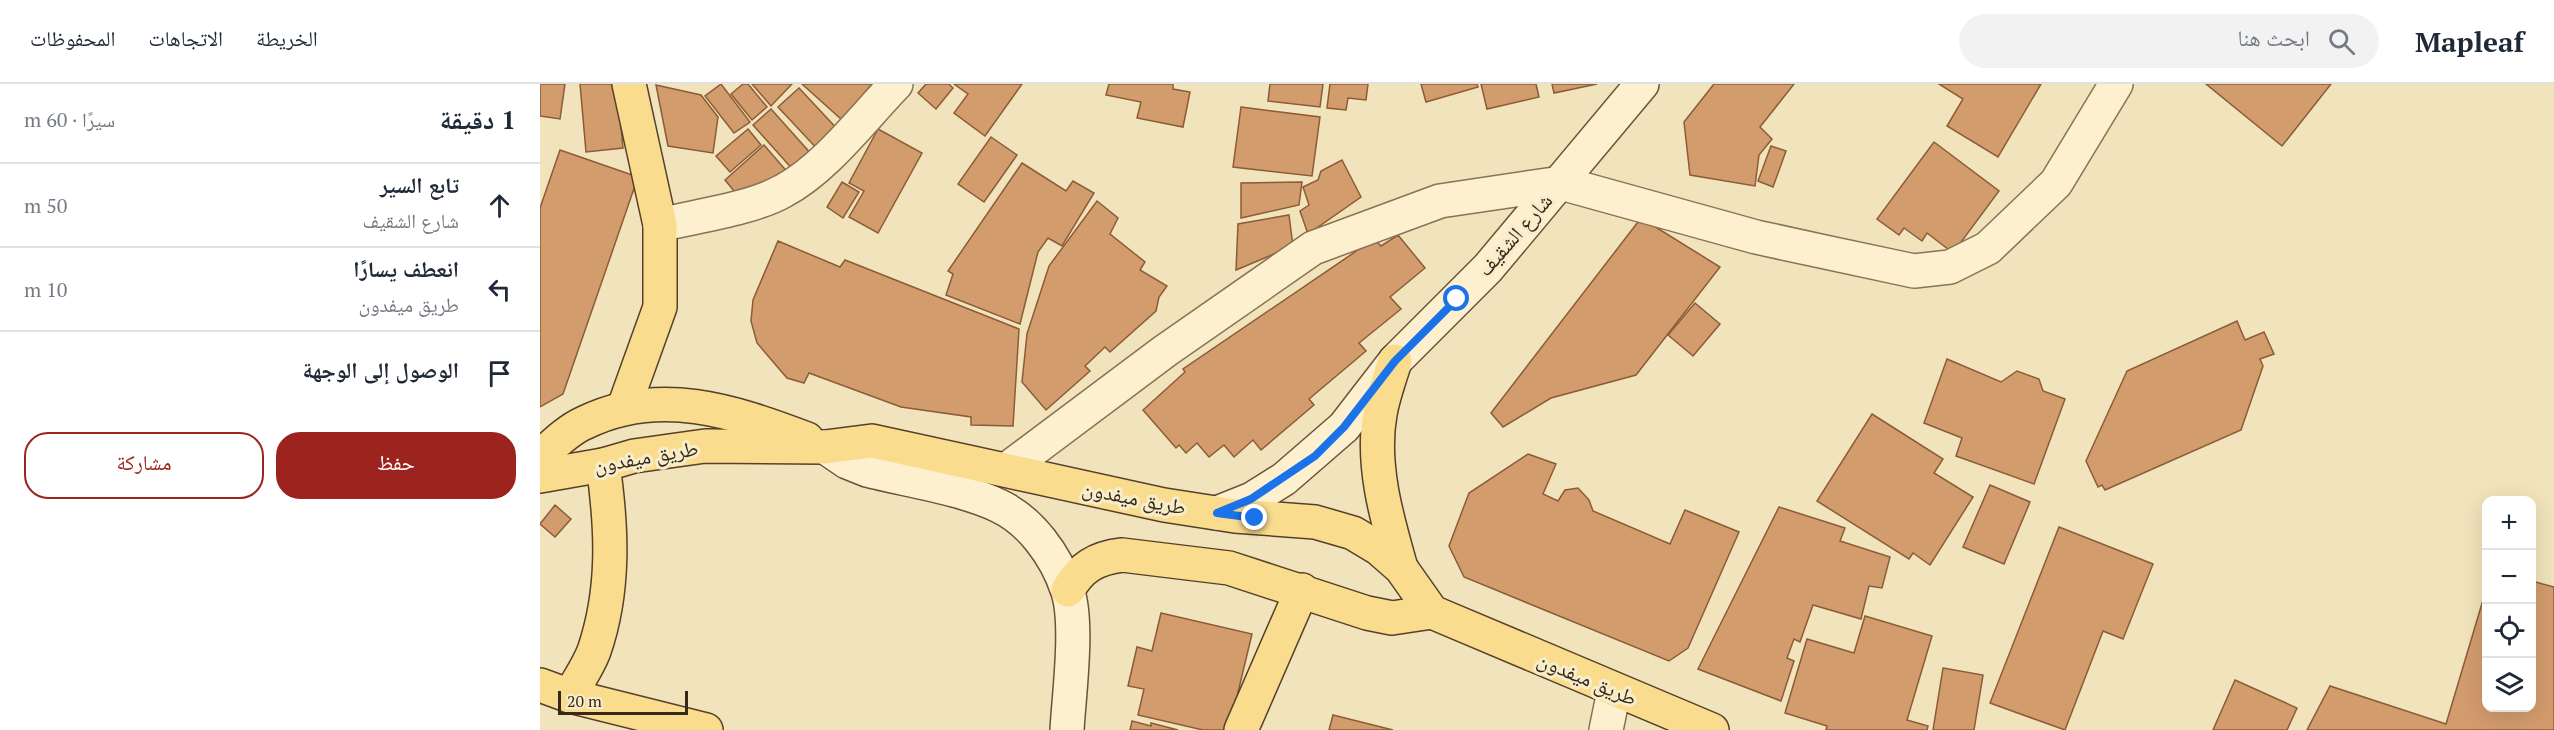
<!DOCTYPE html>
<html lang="ar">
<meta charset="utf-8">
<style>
body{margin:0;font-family:"PT Serif","Noto Naskh Arabic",serif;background:#f2f2f3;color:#1f2937;direction:rtl}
.controls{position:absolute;right:18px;bottom:18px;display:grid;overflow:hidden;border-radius:12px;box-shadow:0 6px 24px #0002}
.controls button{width:54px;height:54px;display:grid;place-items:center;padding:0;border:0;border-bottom:2px solid #e0e1e3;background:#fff;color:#1f2937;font:30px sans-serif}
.scale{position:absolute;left:18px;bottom:15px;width:130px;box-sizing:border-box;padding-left:6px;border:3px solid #37291a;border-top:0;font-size:16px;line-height:21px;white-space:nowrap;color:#37291a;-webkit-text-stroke:4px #f8edcb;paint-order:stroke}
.stop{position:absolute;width:18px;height:18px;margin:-14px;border:4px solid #1a73e8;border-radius:50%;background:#fff}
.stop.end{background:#1a73e8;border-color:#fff;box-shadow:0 2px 6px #0008}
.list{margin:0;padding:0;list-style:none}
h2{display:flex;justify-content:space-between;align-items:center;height:78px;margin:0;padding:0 24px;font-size:26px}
h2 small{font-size:20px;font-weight:400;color:#747a83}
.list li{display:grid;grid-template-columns:39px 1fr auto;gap:18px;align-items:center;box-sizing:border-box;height:84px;padding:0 24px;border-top:2px solid #e0e1e3}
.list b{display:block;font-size:22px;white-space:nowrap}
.list p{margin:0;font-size:20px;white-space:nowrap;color:#747a83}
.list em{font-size:20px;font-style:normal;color:#747a83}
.actions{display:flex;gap:12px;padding:18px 24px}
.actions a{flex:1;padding:14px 0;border:2px solid #9d231f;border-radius:24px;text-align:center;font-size:21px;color:#9d231f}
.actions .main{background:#9d231f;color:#fff}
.icon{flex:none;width:33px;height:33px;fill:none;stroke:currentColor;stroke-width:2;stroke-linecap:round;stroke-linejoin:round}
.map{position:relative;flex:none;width:2014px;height:646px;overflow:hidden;direction:ltr}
header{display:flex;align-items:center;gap:36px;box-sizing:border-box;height:84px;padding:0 30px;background:#fff;border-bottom:2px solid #e0e1e3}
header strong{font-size:28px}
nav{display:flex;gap:33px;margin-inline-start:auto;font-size:21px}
.search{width:420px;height:54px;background:#f2f2f3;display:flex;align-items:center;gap:15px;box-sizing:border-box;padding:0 21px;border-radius:33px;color:#747a83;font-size:22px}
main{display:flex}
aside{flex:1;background:#fff}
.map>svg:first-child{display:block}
.building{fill:#d39c6d;stroke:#8b5c37;stroke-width:1.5}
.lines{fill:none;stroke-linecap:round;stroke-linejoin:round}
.street-casing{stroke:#8a7254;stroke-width:36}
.secondary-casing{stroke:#6b5337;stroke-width:36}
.primary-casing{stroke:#564029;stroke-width:36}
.street{stroke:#fcf0ce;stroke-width:33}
.secondary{stroke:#fcf0ce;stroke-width:33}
.primary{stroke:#f9dc8e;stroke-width:33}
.route{stroke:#1a73e8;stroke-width:8}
.labels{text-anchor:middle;stroke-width:6;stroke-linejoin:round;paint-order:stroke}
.street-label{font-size:21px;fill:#37291a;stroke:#f8edcb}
</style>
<header>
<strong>Mapleaf</strong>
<div class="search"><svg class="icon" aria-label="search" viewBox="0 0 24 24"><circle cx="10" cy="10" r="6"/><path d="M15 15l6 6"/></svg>ابحث هنا</div>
<nav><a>الخريطة</a><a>الاتجاهات</a><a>المحفوظات</a></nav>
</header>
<main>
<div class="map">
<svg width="2014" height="646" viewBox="0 0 2014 646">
<rect width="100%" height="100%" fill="#f1e3bb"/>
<!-- building -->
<g class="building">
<path d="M0,0H25L20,35L0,32Z"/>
<path d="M40,0H77L83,64L46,68Z"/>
<path d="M181,0L210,38L194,49L165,12Z"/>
<path d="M203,0H208L227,23L212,36L191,10Z"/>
<path d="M212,0H252L231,22Z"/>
<path d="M262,0H332L302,36Z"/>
<path d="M386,0H409L413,4L396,25L378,9Z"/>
<path d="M414,0H482L445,52L414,29L428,10Z"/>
<path d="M569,0H633V5L650,8L643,43L597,34L601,18L566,11Z"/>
<path d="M730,0H783L780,23L728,17Z"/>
<path d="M790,0H828L826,16L808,14L806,26L787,24Z"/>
<path d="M881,0H937L938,3L886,18Z"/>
<path d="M941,0H996L999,13L947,25Z"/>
<path d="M1012,0H1057L1014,9Z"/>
<path d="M1174,0H1254L1220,43L1232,55L1219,71L1215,102L1150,91L1144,38Z"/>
<path d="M1399,0H1501L1458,73L1407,42L1423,15Z"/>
<path d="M1666,0H1791L1742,62Z"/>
<path d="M116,1L161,11L178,33L173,69L128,62Z"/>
<path d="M259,4L301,49L281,69L238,23Z"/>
<path d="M701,23L780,33L772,92L693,83Z"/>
<path d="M231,25L273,72L255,88L213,41Z"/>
<path d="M208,45L221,61L190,88L176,72Z"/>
<path d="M338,45L382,69L338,149L309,133L324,107L309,99Z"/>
<path d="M451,53L477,71L444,118L418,100Z"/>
<path d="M1394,58L1459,107L1413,169L1387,149L1382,157L1364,144L1359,151L1337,135Z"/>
<path d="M224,61L250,91L204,119L185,96Z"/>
<path d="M1231,62L1246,67L1233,103L1218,97Z"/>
<path d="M20,66L98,93L23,310L0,323V124Z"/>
<path d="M802,76L821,113L768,150L760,127L769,121L763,103L778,96L781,87Z"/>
<path d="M482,79L526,107L533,97L554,109L522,162L508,154L498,168L480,240L406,211L413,190L408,187Z"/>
<path d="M302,98L319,108L303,134L287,123Z"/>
<path d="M762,98L759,121L701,134V99Z"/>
<path d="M557,117L578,134L570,150L605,178L600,186L627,202L619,213L616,227L570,268L565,263L545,282L550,287L506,326L482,298L487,250L509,182Z"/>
<path d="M749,131L753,162L696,186L698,140Z"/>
<path d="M1101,134L1180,183L1096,291L1011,314L963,343L951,329Z"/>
<path d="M858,151L885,184L850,213L861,225L819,259L826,267L769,315L774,321L721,366L713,356L694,373L684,361L669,373L657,359L646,369L639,361L636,364L603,326L645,288L643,285L834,155L841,162Z"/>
<path d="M238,157L300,183L305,176L479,245L473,342L431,341V333L361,323L269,289L264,299L247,294L217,259L211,237L213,216Z"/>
<path d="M1155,219L1180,240L1153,272L1128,251Z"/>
<path d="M1697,237L1705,256L1724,248L1734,270L1720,275L1723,282L1701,346L1565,406L1562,401L1558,403L1546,377L1587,287Z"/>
<path d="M1407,275L1461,298L1477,287L1499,295L1503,307L1525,315L1494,400L1416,372L1422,354L1384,339Z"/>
<path d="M1332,330L1403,375L1394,389L1433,413L1390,481L1373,469L1369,475L1277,417Z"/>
<path d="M988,370L1016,380L1003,410L1018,417L1025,406L1038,404L1049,416L1053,427L1130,460L1145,426L1199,448L1148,564L1129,577L924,493L909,462L929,409Z"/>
<path d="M1450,401L1490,418L1464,480L1423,463Z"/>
<path d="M15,421L31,435L15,453L0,440Z"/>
<path d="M1239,423L1305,444L1300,457L1350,473L1342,504L1329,502L1321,535L1273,521L1260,558L1254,555L1247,574L1254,577L1241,617L1158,585Z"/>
<path d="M1519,443L1613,480L1583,555L1563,547L1525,646L1450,619Z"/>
<path d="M1992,497L2014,503V646H1767L1790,602L1906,640L1946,506V624H1992Z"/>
<path d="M621,529L712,550L689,646H663L598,631L604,605L588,602L597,563L612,567Z"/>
<path d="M1325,532L1392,552L1367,636L1388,642L1387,646H1286L1287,642L1245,629L1267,555L1314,569Z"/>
<path d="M1403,584L1443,591L1434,646H1393Z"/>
<path d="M1695,596L1757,624L1747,646H1673Z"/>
<path d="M793,631L853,646H789Z"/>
<path d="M592,637L611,642V639L638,646H590Z"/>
</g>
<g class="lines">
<defs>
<g id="street">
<path d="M120,141C156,132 211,125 243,107C285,85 323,34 356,0"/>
<path d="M466,386L625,267L773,164L900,117L1021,99L1216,153L1285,168L1374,187L1410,183L1448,164L1516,99L1576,0"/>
<path d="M1066,646L1074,607"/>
</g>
<g id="secondary">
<path d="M285,363L307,378L327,386C366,396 425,405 459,422C491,437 516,472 527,505C539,537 529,610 527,646"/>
<path d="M677,429L712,415L744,395L804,343L855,277L948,184L1102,0"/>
</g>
<g id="primary">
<path d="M855,277C850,294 843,312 840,330C831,381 847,435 861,484"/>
<path d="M84,323L120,223V141L89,0"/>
<path d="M0,373C13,361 28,346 44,339C119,302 193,327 267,355"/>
<path d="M0,392L63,381L94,372L165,362L285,363L332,357L624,421L695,432L775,438L813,449L838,464L861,484L892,528L1172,646"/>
<path d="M528,506C540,484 556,474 582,471L689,484L827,529L852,534L892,528"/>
<path d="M0,601L30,612L166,646"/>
<path d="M30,612C37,598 48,583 54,567C75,506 72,444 63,381"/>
<path d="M701,646L762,506"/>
</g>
</defs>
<!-- street casing -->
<use href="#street" class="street-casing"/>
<!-- secondary casing -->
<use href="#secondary" class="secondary-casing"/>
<!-- primary casing -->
<use href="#primary" class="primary-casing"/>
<!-- street -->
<use href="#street" class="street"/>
<!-- secondary -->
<use href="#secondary" class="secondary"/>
<!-- primary -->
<use href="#primary" class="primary"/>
</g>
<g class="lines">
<!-- route -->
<path class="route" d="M715,434L677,429L711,415L775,372L804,343L855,277L917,215"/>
</g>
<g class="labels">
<!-- street labels -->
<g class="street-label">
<text transform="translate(975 151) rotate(-49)" y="7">شارع الشقيف</text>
<text transform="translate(106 373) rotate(-10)" y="7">طريق ميفدون</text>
<text transform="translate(594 414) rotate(11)" y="7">طريق ميفدون</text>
<text transform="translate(1047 595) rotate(23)" y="7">طريق ميفدون</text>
</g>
</g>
</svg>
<div class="controls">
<button>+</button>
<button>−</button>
<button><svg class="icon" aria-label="locate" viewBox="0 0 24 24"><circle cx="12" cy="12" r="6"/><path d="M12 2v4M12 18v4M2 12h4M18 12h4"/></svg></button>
<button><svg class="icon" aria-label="layers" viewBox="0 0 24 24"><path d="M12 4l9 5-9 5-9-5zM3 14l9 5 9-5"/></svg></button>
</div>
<div class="scale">20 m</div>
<div class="stop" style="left:917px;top:215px"></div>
<div class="stop end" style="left:715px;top:434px"></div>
</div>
<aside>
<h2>1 دقيقة<small>سيرًا · 60 m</small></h2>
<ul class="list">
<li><svg class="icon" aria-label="ahead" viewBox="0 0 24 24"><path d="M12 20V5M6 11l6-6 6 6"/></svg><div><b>تابع السير</b><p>شارع الشقيف</p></div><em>50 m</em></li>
<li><svg class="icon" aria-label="left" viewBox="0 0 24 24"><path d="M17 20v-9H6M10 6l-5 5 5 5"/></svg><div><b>انعطف يسارًا</b><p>طريق ميفدون</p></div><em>10 m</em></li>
<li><svg class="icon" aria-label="arrive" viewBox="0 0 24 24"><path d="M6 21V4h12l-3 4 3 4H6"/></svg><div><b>الوصول إلى الوجهة</b></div></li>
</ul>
<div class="actions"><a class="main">حفظ</a><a>مشاركة</a></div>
</aside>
</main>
